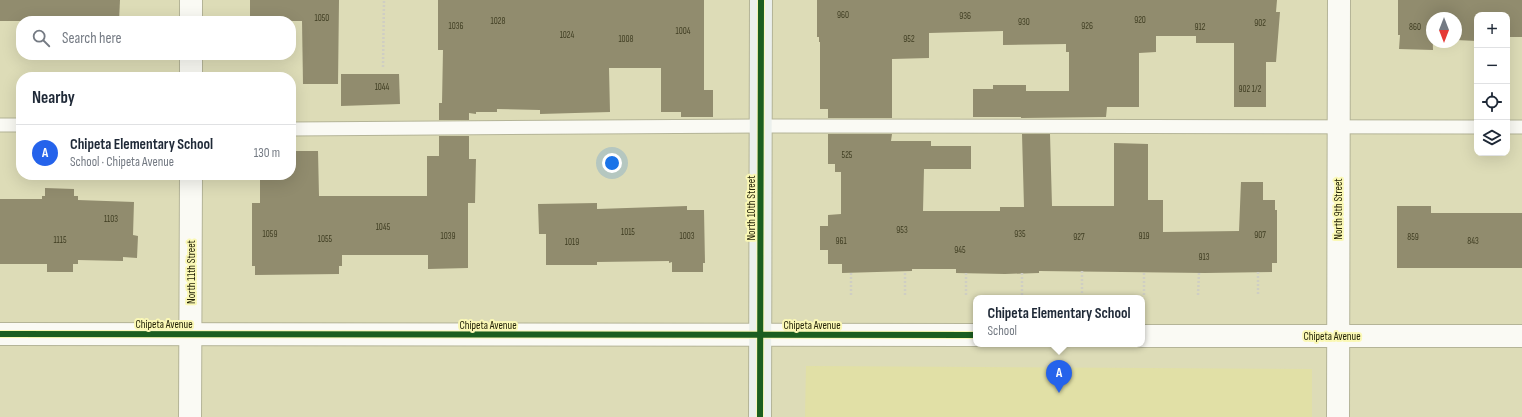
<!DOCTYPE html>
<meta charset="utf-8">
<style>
body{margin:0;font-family:"Sofia Sans Condensed",sans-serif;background:#f2f2f3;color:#1f2937}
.controls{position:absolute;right:12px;top:12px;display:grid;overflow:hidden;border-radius:8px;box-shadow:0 4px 16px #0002}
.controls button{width:36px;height:36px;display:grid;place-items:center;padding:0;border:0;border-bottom:1px solid #e0e1e3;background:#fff;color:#1f2937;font:20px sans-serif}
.compass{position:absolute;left:1426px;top:12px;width:36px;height:36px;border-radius:50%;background:#fff;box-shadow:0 4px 16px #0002;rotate:180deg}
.you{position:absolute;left:612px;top:163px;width:14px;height:14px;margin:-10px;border:3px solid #fff;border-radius:50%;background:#1a73e8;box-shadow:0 0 0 6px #1a73e833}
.badge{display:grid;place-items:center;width:26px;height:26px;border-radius:50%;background:#2563eb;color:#fff;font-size:13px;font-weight:700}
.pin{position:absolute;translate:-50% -33px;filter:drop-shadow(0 1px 2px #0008)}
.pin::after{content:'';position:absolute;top:21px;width:14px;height:12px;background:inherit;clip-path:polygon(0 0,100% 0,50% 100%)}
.popup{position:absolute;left:973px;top:295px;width:172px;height:52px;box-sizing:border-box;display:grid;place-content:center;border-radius:8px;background:#fff;filter:drop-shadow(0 1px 3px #0005);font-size:13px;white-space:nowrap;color:#747a83}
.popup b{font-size:15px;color:#1f2937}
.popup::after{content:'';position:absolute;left:50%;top:100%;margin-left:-8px;border:8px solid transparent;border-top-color:#fff}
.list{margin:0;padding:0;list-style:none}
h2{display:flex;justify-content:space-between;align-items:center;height:52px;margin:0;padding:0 16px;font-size:17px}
h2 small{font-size:13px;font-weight:400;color:#747a83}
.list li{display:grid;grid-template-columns:26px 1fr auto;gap:12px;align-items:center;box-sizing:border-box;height:56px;padding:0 16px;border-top:1px solid #e0e1e3}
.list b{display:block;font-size:15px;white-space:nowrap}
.list p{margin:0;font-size:13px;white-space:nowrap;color:#747a83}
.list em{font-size:13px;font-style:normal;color:#747a83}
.icon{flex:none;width:22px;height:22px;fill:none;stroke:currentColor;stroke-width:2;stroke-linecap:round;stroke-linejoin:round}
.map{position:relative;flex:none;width:1522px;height:417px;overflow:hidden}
.search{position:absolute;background:#fff;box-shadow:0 4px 16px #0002;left:16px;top:16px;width:280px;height:44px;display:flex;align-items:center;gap:10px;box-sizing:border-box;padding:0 14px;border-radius:16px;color:#747a83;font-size:15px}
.panel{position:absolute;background:#fff;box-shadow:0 4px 16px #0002;left:16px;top:72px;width:280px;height:108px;border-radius:16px}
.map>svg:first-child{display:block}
.built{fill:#e1e0a6}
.building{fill:#918c6e}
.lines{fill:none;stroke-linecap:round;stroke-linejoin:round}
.lane-casing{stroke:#b4b497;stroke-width:15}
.street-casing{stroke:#b4b497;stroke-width:24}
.secondary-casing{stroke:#b4b497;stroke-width:24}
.path{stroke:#cfcec3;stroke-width:2.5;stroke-dasharray:2 2;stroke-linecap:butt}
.lane{stroke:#fafaf4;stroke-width:13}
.street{stroke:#fafaf4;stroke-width:22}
.secondary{stroke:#ebf0ed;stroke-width:22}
.cycleway-casing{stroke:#faf8b5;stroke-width:8}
.cycleway{stroke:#1b5e20;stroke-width:6}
.labels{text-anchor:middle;stroke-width:4;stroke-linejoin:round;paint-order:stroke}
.number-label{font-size:9px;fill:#3f3d22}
.street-label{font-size:11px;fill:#242308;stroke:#faf8b5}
</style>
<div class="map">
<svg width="1522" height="417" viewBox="0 0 1522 417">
<rect width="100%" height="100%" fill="#dddcb7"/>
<!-- built -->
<path class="built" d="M806,366L1312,369V417H805Z"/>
<!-- building -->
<g class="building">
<path d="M0,0H120L119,21H0Z"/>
<path d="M250,0H339L338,84H303L302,21H250Z"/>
<path d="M438,0H704V90H713V117H681V112H661V68H609L610,112L540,114V110L497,109V112H476V114L469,113V120H439V103H442L443,50H438Z"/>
<path d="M817,0H1277L1276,12H1280L1276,62H1266V107H1234V43H1196V36H1156V52L1139,53V107H1107L1106,117L1021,118V117H973V89H993V85H1026V91H1069V52H1066V44L1003,45V31L929,33V58L892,59V118H828V109H820V42H819V37H817Z"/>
<path d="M1398,0H1522V37H1507V15H1477V41L1456,40V18H1432L1433,50L1399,49L1400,35H1398Z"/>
<path d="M341,74H399L400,104L341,106Z"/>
<path d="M828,134H892L891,141H931V146H971V169H924L923,211H1000V207H1024L1022,134H1050L1052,206H1114V143L1148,144V200H1163V232L1239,231L1241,182H1263V200H1275V210H1277V263H1272V272L1205,273L1039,271V273L1005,274L956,273V269H912V271L842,273V264H828V250H820V226H828V215L841,214V172H835V164H828Z"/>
<path d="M439,136H469V159H476L475,203H468V268L428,269V255H342V266H339V274L255,275V266H252V203H260V175H291V151H318L319,196H427V156H439Z"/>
<path d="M45,188L74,189V196H78V200L134,202L133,235L138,236L137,258L123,257V261L78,260V264H73V272H47V264H0V199H42V196H45Z"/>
<path d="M597,203V209L687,206V210H704L705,263H703V272H672V262L669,263V261L597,262V265H546V234H539L538,204Z"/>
<path d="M1397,206H1431V213H1522V268H1397Z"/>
</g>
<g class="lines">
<defs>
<g id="lane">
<path d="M0,125H21"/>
<path d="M1507,127H1522"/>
<path d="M291,129L761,126L1477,127"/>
</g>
<g id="street">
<path d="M191,0V21"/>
<path d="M191,55V77"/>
<path d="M0,334L976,335"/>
<path d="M1142,336H1522"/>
<path d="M190,417L191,175"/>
<path d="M1338,417L1339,0"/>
</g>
<path id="secondary" d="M760,417L761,0"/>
</defs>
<!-- lane casing -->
<use href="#lane" class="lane-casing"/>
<!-- street casing -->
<use href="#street" class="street-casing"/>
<!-- secondary casing -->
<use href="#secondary" class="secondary-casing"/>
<!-- path -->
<g class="path">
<path d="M383,67L384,0"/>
<path d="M1082,271V295"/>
<path d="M1258,272V295"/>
<path d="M905,273V295"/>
<path d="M966,273V295"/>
<path d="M851,295V272"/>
<path d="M1022,295V273"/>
<path d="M1144,295V272"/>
<path d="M1198,295L1199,273"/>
</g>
<!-- lane -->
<use href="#lane" class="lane"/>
<!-- street -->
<use href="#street" class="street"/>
<!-- secondary -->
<use href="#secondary" class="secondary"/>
<defs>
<g id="cycleway">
<path d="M0,334L976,335"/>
<path d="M760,417L761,0"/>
</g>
</defs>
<!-- cycleway casing -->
<use href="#cycleway" class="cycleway-casing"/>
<!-- cycleway -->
<use href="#cycleway" class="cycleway"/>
</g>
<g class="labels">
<!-- number labels -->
<g class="number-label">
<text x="843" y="18">960</text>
<text x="965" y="19">936</text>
<text x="322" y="21">1050</text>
<text x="1140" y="23">920</text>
<text x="498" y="24">1028</text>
<text x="1024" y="25">930</text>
<text x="1260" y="26">902</text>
<text x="456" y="29">1036</text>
<text x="1087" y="29">926</text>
<text x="1200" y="30">912</text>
<text x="1415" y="30">860</text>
<text x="683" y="34">1004</text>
<text x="567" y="38">1024</text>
<text x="626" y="42">1008</text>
<text x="909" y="42">952</text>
<text x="382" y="90">1044</text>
<text x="1250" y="92">902 1/2</text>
<text x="847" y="158">525</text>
<text x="111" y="222">1103</text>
<text x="383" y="230">1045</text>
<text x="902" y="233">953</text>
<text x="628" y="235">1015</text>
<text x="270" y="237">1059</text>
<text x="1020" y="237">935</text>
<text x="1260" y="238">907</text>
<text x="448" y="239">1039</text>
<text x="687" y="239">1003</text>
<text x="1144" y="239">919</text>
<text x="1079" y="240">927</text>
<text x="1413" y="240">859</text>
<text x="325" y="242">1055</text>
<text x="60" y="243">1115</text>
<text x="841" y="244">961</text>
<text x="1473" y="244">843</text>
<text x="572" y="245">1019</text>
<text x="960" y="253">945</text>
<text x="1204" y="260">913</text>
</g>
<!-- street labels -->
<g class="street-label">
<text transform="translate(751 208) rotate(-90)" y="4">North 10th Street</text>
<text transform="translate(1338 209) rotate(-90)" y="4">North 9th Street</text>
<text transform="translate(191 272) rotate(-90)" y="4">North 11th Street</text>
<text x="164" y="328">Chipeta Avenue</text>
<text x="488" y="329">Chipeta Avenue</text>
<text x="812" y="329">Chipeta Avenue</text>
<text x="1332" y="340">Chipeta Avenue</text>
</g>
</g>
</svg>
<div class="controls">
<button>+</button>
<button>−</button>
<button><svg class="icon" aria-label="locate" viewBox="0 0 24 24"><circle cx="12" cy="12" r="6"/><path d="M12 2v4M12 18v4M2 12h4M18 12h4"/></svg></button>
<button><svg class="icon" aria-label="layers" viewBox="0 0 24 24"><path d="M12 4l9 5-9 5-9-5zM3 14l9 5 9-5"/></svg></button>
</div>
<svg class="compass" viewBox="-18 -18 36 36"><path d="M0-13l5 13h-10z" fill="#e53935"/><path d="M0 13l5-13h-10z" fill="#747a83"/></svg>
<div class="you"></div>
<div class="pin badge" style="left:1059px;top:393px">A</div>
<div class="popup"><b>Chipeta Elementary School</b>School</div>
<div class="search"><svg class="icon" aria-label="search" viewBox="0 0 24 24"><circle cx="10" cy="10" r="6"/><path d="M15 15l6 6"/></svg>Search here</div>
<section class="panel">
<h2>Nearby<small></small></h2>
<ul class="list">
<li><span class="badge">A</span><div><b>Chipeta Elementary School</b><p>School · Chipeta Avenue</p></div><em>130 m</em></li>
</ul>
</section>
</div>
